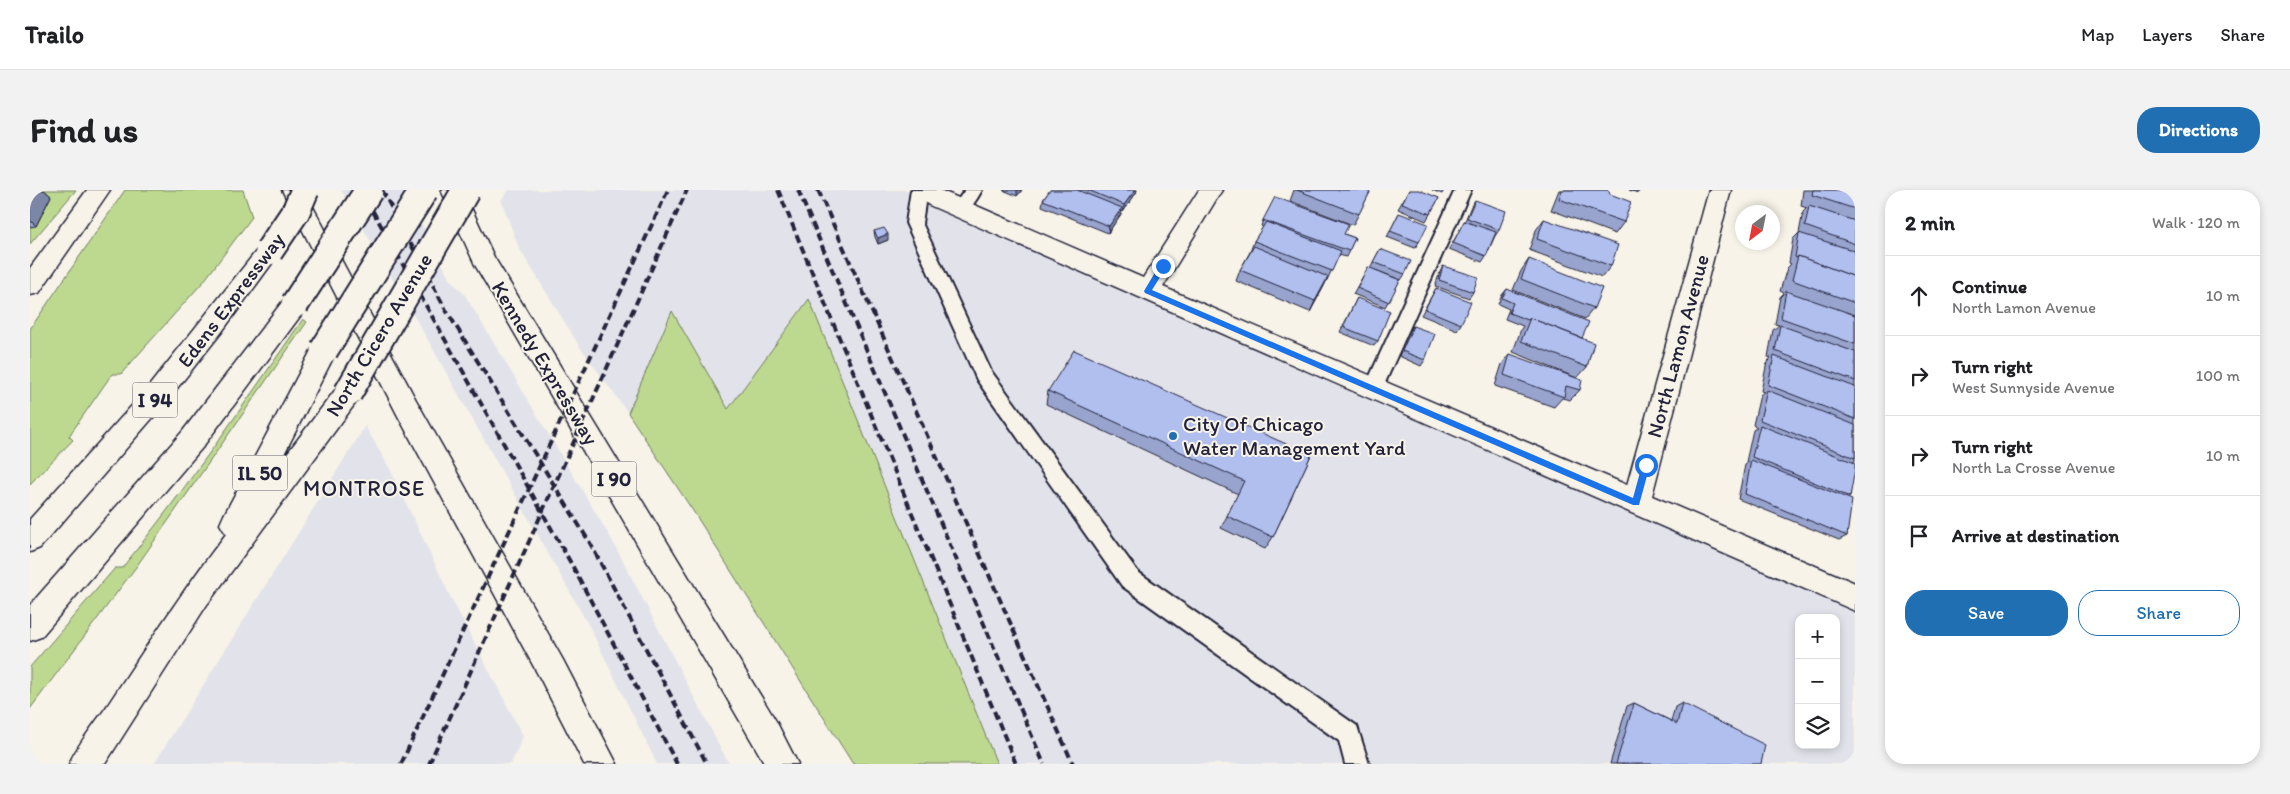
<!DOCTYPE html>
<meta charset="utf-8">
<style>
body{margin:0;font-family:Itim,sans-serif;background:#f2f2f2;color:#202124}
.controls{position:absolute;right:15px;bottom:15px;display:grid;overflow:hidden;border-radius:10px;box-shadow:0 2px 8px #0003}
.controls button{width:45px;height:45px;display:grid;place-items:center;padding:0;border:0;border-bottom:1px solid #e0e0e0;background:#fff;color:#202124;font:25px sans-serif}
.compass{position:absolute;left:1705px;top:15px;width:45px;height:45px;border-radius:50%;background:#fff;box-shadow:0 2px 8px #0003;rotate:212deg}
.stop{position:absolute;width:15px;height:15px;margin:-11px;border:4px solid #1a73e8;border-radius:50%;background:#fff}
.stop.end{background:#1a73e8;border-color:#fff;box-shadow:0 1px 5px #0008}
.list{margin:0;padding:0;list-style:none}
h2{display:flex;justify-content:space-between;align-items:center;height:65px;margin:0;padding:0 20px;font-size:21px}
h2 small{font-size:16px;font-weight:400;color:#757577}
.list li{display:grid;grid-template-columns:32px 1fr auto;gap:15px;align-items:center;box-sizing:border-box;height:80px;padding:0 20px;border-top:1px solid #e0e0e0}
.list b{display:block;font-size:19px;white-space:nowrap}
.list p{margin:0;font-size:16px;white-space:nowrap;color:#757577}
.list em{font-size:16px;font-style:normal;color:#757577}
.actions{display:flex;gap:10px;padding:15px 20px}
.actions a{flex:1;padding:11px 0;border:1px solid #1f6fb2;border-radius:20px;text-align:center;font-size:18px;color:#1f6fb2}
.actions .main{background:#1f6fb2;color:#fff}
.icon{flex:none;width:28px;height:28px;fill:none;stroke:currentColor;stroke-width:2;stroke-linecap:round;stroke-linejoin:round}
.map{position:relative;flex:none;width:1825px;height:574px;overflow:hidden;border-radius:20px}
header{display:flex;align-items:center;gap:30px;box-sizing:border-box;height:70px;padding:0 25px;background:#fff;border-bottom:1px solid #e0e0e0}
header strong{font-size:24px}
nav{display:flex;gap:28px;margin-inline-start:auto;font-size:18px}
.intro{display:flex;align-items:center;justify-content:space-between;box-sizing:border-box;height:120px;padding:0 30px}
h1{margin:0;font-size:35px}
.button{padding:12px 22px;border-radius:20px;background:#1f6fb2;color:#fff;font-size:18px;font-weight:700}
main{display:flex;gap:30px;padding:0 30px}
aside{flex:1;background:#fff;border-radius:20px;box-shadow:0 2px 8px #0003}
.map>svg:first-child{display:block}
.built{fill:#e2e3ea;fill-rule:evenodd}
.green{fill:#bdd88f;stroke:#707d65}
.lines{fill:none;stroke-linecap:round;stroke-linejoin:round}
.lane-casing{stroke:#22223b;stroke-width:4}
.street-casing{stroke:#22223b;stroke-width:3}
.primary-casing{stroke:#22223b;stroke-width:3}
.highway-casing{stroke:#22223b;stroke-width:3}
.lane{fill:#f7f3e8;fill-rule:evenodd}
.street{fill:#f7f3e8;fill-rule:evenodd}
.primary{fill:#f7f3e8;fill-rule:evenodd}
.highway{fill:#f7f3e8;fill-rule:evenodd}
.rail{stroke:#22223b;stroke-width:4;stroke-dasharray:8 4;stroke-linecap:butt}
.primary-bridge-casing{stroke:#22223b;stroke-width:31;stroke-linecap:butt}
.highway-bridge-casing{stroke:#22223b;stroke-width:31;stroke-linecap:butt}
.primary-bridge{stroke:#f7f3e8;stroke-width:27}
.highway-bridge{stroke:#f7f3e8;stroke-width:27}
.wall{fill:#98a4ce;stroke:#22223b}
.shaded-wall{fill:#7c86a7;stroke:#22223b}
.building{fill:#b1bfef;stroke:#22223b}
.route{fill:#1a73e8}
.poi-dot{fill:#1f6fb2;stroke:#f7f3e8;stroke-width:2}
.labels{text-anchor:middle;stroke-width:4;stroke-linejoin:round;paint-order:stroke}
.shield{fill:#f7f3e8;stroke:#62616f;stroke-width:1}
.shield-label{font-size:20px;font-weight:bold;fill:#22223b}
.street-label{font-size:21px;fill:#22223b;stroke:#f7f3e8}
.poi-label{font-size:21px;fill:#22223b;stroke:#f7f3e8;text-anchor:start}
.neighbourhood-label{font-size:22px;letter-spacing:1px;fill:#22223b;stroke:#f7f3e8}
</style>
<header>
<strong>Trailo</strong>
<nav><a>Map</a><a>Layers</a><a>Share</a></nav>
</header>
<div class="intro"><h1>Find us</h1><a class="button">Directions</a></div>
<main>
<div class="map">
<svg width="1825" height="574" viewBox="0 0 1825 574">
<rect width="100%" height="100%" fill="#f7f3e8"/>
<filter id="ink" filterUnits="userSpaceOnUse"><feTurbulence type="fractalNoise" baseFrequency=".02" numOctaves="2"/><feDisplacementMap in="SourceGraphic" scale="10" xChannelSelector="R" yChannelSelector="G"/><feConvolveMatrix kernelMatrix="1 2 1 2 8 2 1 2 1" color-interpolation-filters="sRGB"/></filter>
<g filter="url(#ink)">
<!-- built -->
<g class="built">
<path d="M311,0H374L420,89L435,105L582,350L699,574H627L559,436L399,152Z"/>
<path d="M479,0H879L1825,413V574H823L665,324L598,223L550,157L489,58L471,10ZM1769,428H1806V555H1769Z"/>
<path d="M335,236L360,279L423,412L493,546L481,574H124Z"/>
</g>
<!-- green -->
<g class="green">
<path d="M0,0H46L0,54Z"/>
<path d="M95,0H213L222,27L174,91L91,184H82L39,246L43,250L0,294V139Z"/>
<path d="M779,109L967,574H823L665,324L598,223L642,121L698,219Z"/>
<path d="M273,129L277,132L106,377L0,519V477L85,378H92C157,298 215,213 273,129Z"/>
</g>
<g class="lines">
<defs>
<g id="lane">
<path d="M881,0H897L892,33L961,181L1108,382L1327,536L1339,574H1315L1309,551L1092,396L947,190L876,33Z"/>
<path d="M935,0H952C946,11 937,27 923,23L921,19Z"/>
<path d="M1425,0H1441L1350,204L1343,207L1336,204L1334,199Z"/>
</g>
<path id="street" d="M882,0H910L1113,88L1169,0H1192L1133,97L1597,295L1679,0H1701L1622,306L1825,393V421L899,15L885,6Z"/>
<path id="primary" d="M294,150L303,153L307,160L249,274L309,195L318,192L327,195L331,203L327,211L176,416L75,574H39C48,553 68,530 81,510C118,454 155,397 196,344L190,334L194,325L285,153Z"/>
<g id="highway">
<path d="M57,0H80L9,103L0,105V78Z"/>
<path d="M252,0H274L386,210L533,470L587,574H554L511,490L368,226Z"/>
<path d="M411,0H433L464,67L746,531L768,574H735L445,75Z"/>
<path d="M239,52L247,55L251,61L191,143L133,216L10,358L0,362V329L115,201L231,55Z"/>
<path d="M265,105L274,107L277,114L274,121L172,258L11,447L0,451V415L152,242L256,107Z"/>
</g>
</defs>
<!-- lane casing -->
<use href="#lane" class="lane-casing"/>
<!-- street casing -->
<use href="#street" class="street-casing"/>
<!-- primary casing -->
<use href="#primary" class="primary-casing"/>
<!-- highway casing -->
<use href="#highway" class="highway-casing"/>
<!-- lane -->
<use href="#lane" class="lane"/>
<!-- street -->
<use href="#street" class="street"/>
<!-- primary -->
<use href="#primary" class="primary"/>
<!-- highway -->
<use href="#highway" class="highway"/>
<!-- rail -->
<g class="rail">
<path d="M331,0L543,377L647,574"/>
<path d="M352,0L416,120L560,353L677,574"/>
<path d="M748,0L986,574"/>
<path d="M768,0L1014,574"/>
<path d="M788,0L1043,574"/>
<path d="M371,574L638,0"/>
<path d="M399,574L657,0"/>
</g>
<defs>
<g id="primary-bridge">
<path d="M294,160L394,0"/>
<path d="M318,203L436,0"/>
</g>
<g id="highway-bridge">
<path d="M239,61L266,21L275,0"/>
<path d="M265,114L339,0"/>
</g>
</defs>
<!-- primary-bridge casing -->
<use href="#primary-bridge" class="primary-bridge-casing"/>
<!-- highway-bridge casing -->
<use href="#highway-bridge" class="highway-bridge-casing"/>
<!-- primary-bridge -->
<use href="#primary-bridge" class="primary-bridge"/>
<!-- highway-bridge -->
<use href="#highway-bridge" class="highway-bridge"/>
</g>
<!-- wall -->
<g class="wall">
<path d="M0,0H14L21,6L6,36L0,37Z"/>
<path d="M973,0H992L987,6Z"/>
<path d="M1020,0H1107L1106,3L1093,22L1091,21V24L1078,43L1012,16L1013,10Z"/>
<path d="M1264,0H1334L1340,2L1323,35L1260,11Z"/>
<path d="M1379,0L1409,8L1396,31L1368,19Z"/>
<path d="M1402,0H1414L1412,4Z"/>
<path d="M1529,0H1578L1594,32L1585,44L1521,20Z"/>
<path d="M1599,0H1610L1608,3Z"/>
<path d="M1773,0H1825V271L1823,272L1820,307L1817,309V346L1809,350L1708,309L1715,275L1718,273L1716,272L1723,240L1727,237L1723,235L1730,205L1734,202L1731,201L1737,172L1741,168L1738,167L1743,140L1749,135L1745,134L1750,107L1754,103L1750,101L1757,78L1761,74L1759,73L1763,49L1769,43L1773,22L1777,18L1771,16Z"/>
<path d="M1445,10L1469,40L1465,46L1456,66L1452,72L1419,59L1435,31L1441,16Z"/>
<path d="M1369,23L1389,52L1385,58L1357,47Z"/>
<path d="M1514,29L1581,76L1572,87L1499,60L1506,40Z"/>
<path d="M1233,30L1314,44L1325,48L1316,67L1309,65L1296,92L1280,122L1206,91L1210,80L1220,62L1224,51L1233,37L1231,36Z"/>
<path d="M844,41L858,50L848,54L845,47Z"/>
<path d="M1350,59L1375,84L1371,90L1345,80L1370,90L1355,117L1323,104L1338,77L1340,78Z"/>
<path d="M1499,69L1564,118L1555,129L1483,100L1491,81Z"/>
<path d="M1413,76L1443,102L1439,108L1405,96L1410,82Z"/>
<path d="M1406,98L1431,134L1427,140L1391,125Z"/>
<path d="M1477,99L1552,148L1557,177L1547,188L1483,162L1491,139L1493,136L1475,129L1479,119L1468,114L1472,105Z"/>
<path d="M1327,108L1348,151L1344,156L1310,142Z"/>
<path d="M1383,136L1395,170L1391,176L1369,166L1379,142Z"/>
<path d="M1480,164L1550,200L1540,210L1532,208L1524,217L1465,196L1472,174Z"/>
<path d="M1018,201L1281,265L1243,347L1235,359L1191,338L1208,304L1016,214Z"/>
<path d="M1604,513L1641,531L1645,517L1652,513L1731,574H1580L1597,516Z"/>
</g>
<!-- shaded-wall -->
<g class="shaded-wall">
<path d="M6,0H14L21,6L6,36L0,30V12Z"/>
<path d="M987,0H992L987,6Z"/>
<path d="M1105,0H1107L1106,3L1093,22L1094,15Z"/>
<path d="M1092,18L1091,24L1078,43L1079,36Z"/>
<path d="M858,44V50L848,54V48Z"/>
<path d="M1298,87L1293,98L1280,122L1285,111Z"/>
</g>
<!-- building -->
<g class="building">
<path d="M0,0H6L0,12Z"/>
<path d="M1020,0H1047L1092,18L1079,36L1013,10Z"/>
<path d="M1058,0H1105L1094,15Z"/>
<path d="M1267,0H1334L1340,2L1329,24Z"/>
<path d="M1379,0H1389L1409,8L1400,24L1372,13Z"/>
<path d="M1532,0H1578L1580,4L1601,12L1594,32L1529,9Z"/>
<path d="M1783,0H1825V19L1782,5Z"/>
<path d="M1245,7L1319,34L1314,44L1325,48L1319,61L1233,30Z"/>
<path d="M1445,10L1476,21L1469,40L1437,28Z"/>
<path d="M1779,16L1825,31V54L1775,36Z"/>
<path d="M1369,23L1398,34L1389,52L1360,41Z"/>
<path d="M1514,29L1588,55L1581,76L1507,49Z"/>
<path d="M1434,31L1466,42L1456,66L1423,53Z"/>
<path d="M1236,32L1311,61L1302,81L1224,51Z"/>
<path d="M854,38L858,44L848,48L844,41Z"/>
<path d="M1769,43L1825,61V87L1768,66L1767,68L1765,67Z"/>
<path d="M1224,56L1298,87L1285,111L1210,80Z"/>
<path d="M1350,59L1381,71L1375,84L1343,72Z"/>
<path d="M1768,66L1825,87V113L1762,90Z"/>
<path d="M1499,69L1572,98L1564,118L1491,89Z"/>
<path d="M1413,76L1448,87L1443,102L1409,90Z"/>
<path d="M1338,77L1370,90L1359,112L1327,98Z"/>
<path d="M1406,98L1441,112L1431,134L1395,119Z"/>
<path d="M1477,99L1559,132L1552,148L1500,128L1498,130L1479,123L1483,113L1472,108Z"/>
<path d="M1756,101L1825,125V154L1751,128Z"/>
<path d="M1327,108L1360,121L1348,151L1313,137Z"/>
<path d="M1500,128L1564,153L1557,177L1491,151Z"/>
<path d="M1750,135L1825,162V191L1745,161Z"/>
<path d="M1383,136L1405,144L1395,170L1372,161Z"/>
<path d="M1044,160L1281,265L1243,347L1197,326L1214,291L1018,201Z"/>
<path d="M1480,164L1552,190L1550,200L1536,196L1534,207L1474,185Z"/>
<path d="M1744,166L1825,197V229L1738,195Z"/>
<path d="M1737,200L1825,235V268L1730,230Z"/>
<path d="M1730,235L1825,273V279L1820,307L1722,267Z"/>
<path d="M1721,270L1822,310L1817,346L1715,304Z"/>
<path d="M1604,513L1647,534L1652,513L1735,555L1731,574H1586Z"/>
</g>
</g>
<!-- route -->
<path class="route" d="M1130,74L1137,76L1122,100L1603,308L1612,275L1616,272L1619,273L1620,275L1609,315H1603L1115,103L1114,101Z"/>
<!-- markers -->
<circle class="poi-dot" cx="1143" cy="246" r="5"/>
<g class="labels">
<!-- shield labels -->
<g class="shield">
<rect x="102.5" y="192.5" width="45" height="35" rx="4"/>
<rect x="202.5" y="265.5" width="55" height="35" rx="4"/>
<rect x="561.5" y="271.5" width="45" height="35" rx="4"/>
</g>
<g class="shield-label">
<text x="125" y="217">I 94</text>
<text x="230" y="290">IL 50</text>
<text x="584" y="296">I 90</text>
</g>
<!-- street labels -->
<g class="street-label">
<text transform="translate(201 110) rotate(-53)" y="7">Edens Expressway</text>
<text transform="translate(349 145) rotate(-59)" y="7">North Cicero Avenue</text>
<text transform="translate(1648 156) rotate(-75)" y="7">North Lamon Avenue</text>
<text transform="translate(515 173) rotate(59)" y="7">Kennedy Expressway</text>
</g>
<!-- poi labels -->
<g class="poi-label">
<text x="1153" y="241">City Of Chicago<tspan x="1153" dy="24">Water Management Yard</tspan></text>
</g>
<!-- neighbourhood labels -->
<g class="neighbourhood-label">
<text x="334" y="306">MONTROSE</text>
</g>
</g>
</svg>
<div class="controls">
<button>+</button>
<button>−</button>
<button><svg class="icon" aria-label="layers" viewBox="0 0 24 24"><path d="M12 4l9 5-9 5-9-5zM3 14l9 5 9-5"/></svg></button>
</div>
<svg class="compass" viewBox="-18 -18 36 36"><path d="M0-13l5 13h-10z" fill="#e53935"/><path d="M0 13l5-13h-10z" fill="#757577"/></svg>
<div class="stop" style="left:1616px;top:275px"></div>
<div class="stop end" style="left:1133px;top:76px"></div>
</div>
<aside>
<h2>2 min<small>Walk · 120 m</small></h2>
<ul class="list">
<li><svg class="icon" aria-label="ahead" viewBox="0 0 24 24"><path d="M12 20V5M6 11l6-6 6 6"/></svg><div><b>Continue</b><p>North Lamon Avenue</p></div><em>10 m</em></li>
<li><svg class="icon" aria-label="right" viewBox="0 0 24 24"><path d="M7 20v-9h11M14 6l5 5-5 5"/></svg><div><b>Turn right</b><p>West Sunnyside Avenue</p></div><em>100 m</em></li>
<li><svg class="icon" aria-label="right" viewBox="0 0 24 24"><path d="M7 20v-9h11M14 6l5 5-5 5"/></svg><div><b>Turn right</b><p>North La Crosse Avenue</p></div><em>10 m</em></li>
<li><svg class="icon" aria-label="arrive" viewBox="0 0 24 24"><path d="M6 21V4h12l-3 4 3 4H6"/></svg><div><b>Arrive at destination</b></div></li>
</ul>
<div class="actions"><a class="main">Save</a><a>Share</a></div>
</aside>
</main>
